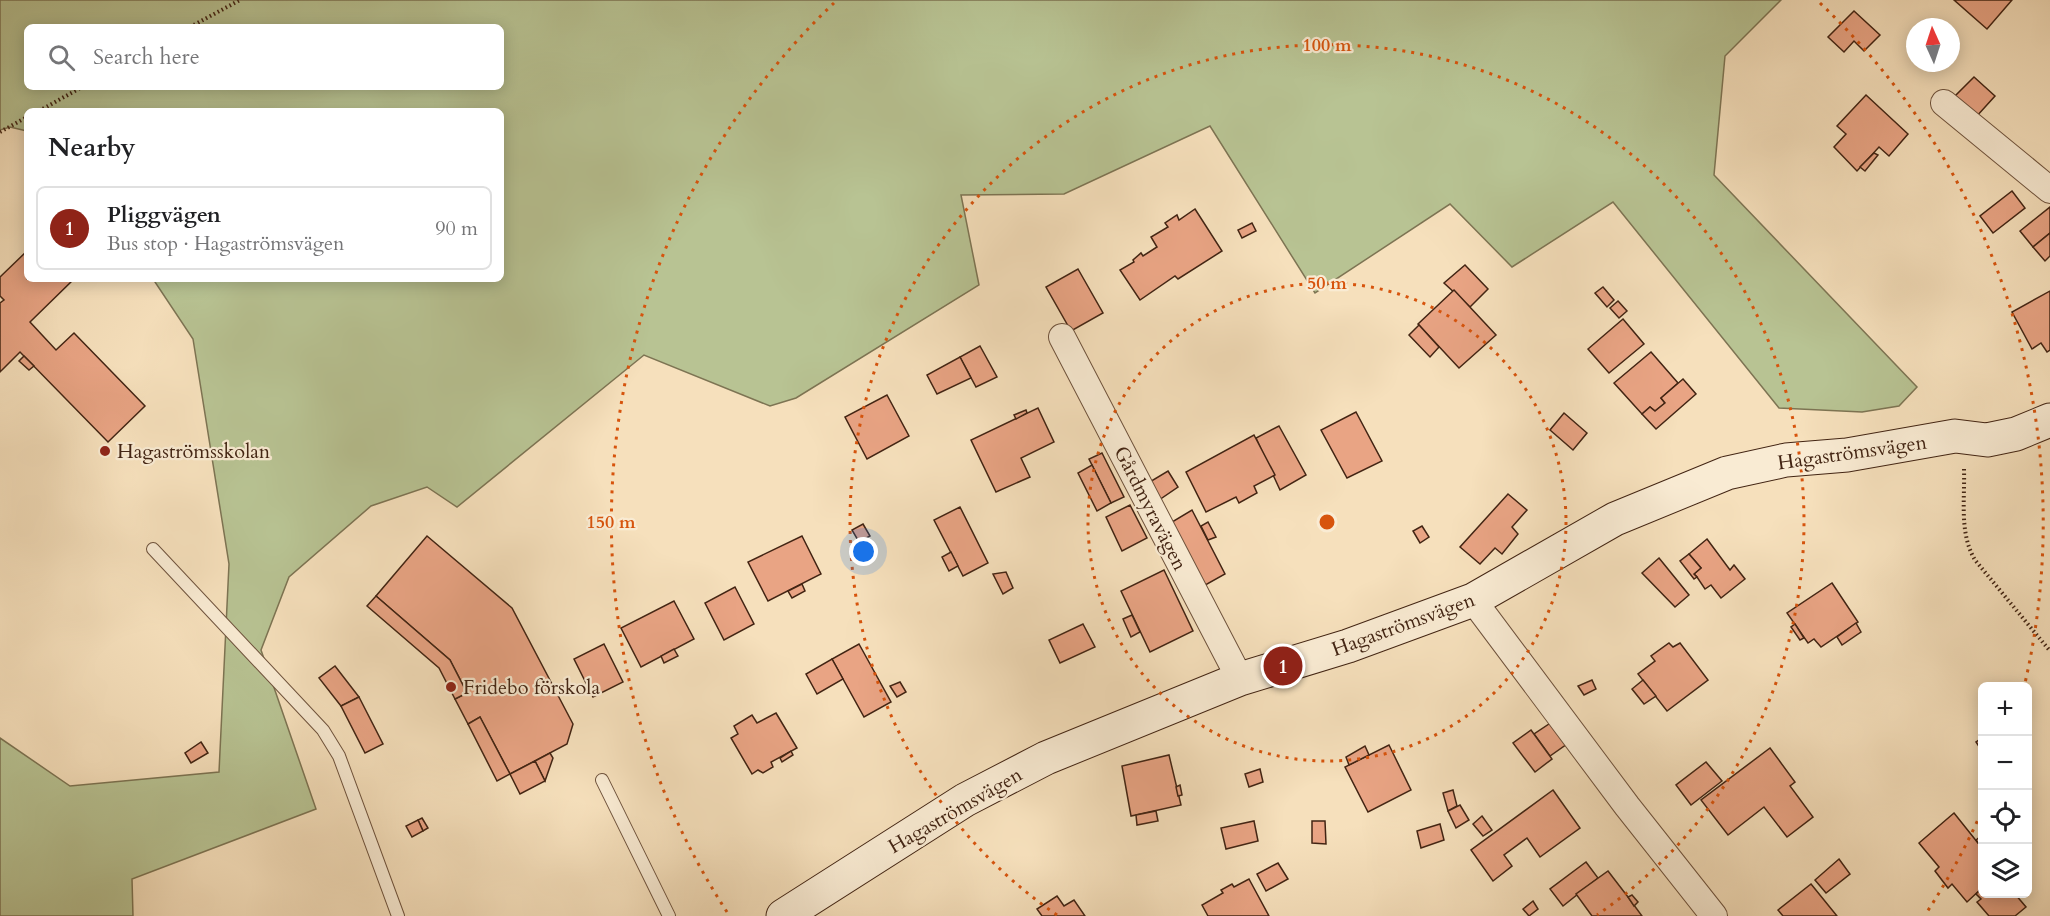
<!DOCTYPE html>
<meta charset="utf-8">
<style>
body{margin:0;font-family:Cardo,serif;background:#f2f2f2;color:#202124}
.controls{position:absolute;right:18px;bottom:18px;display:grid;overflow:hidden;border-radius:9px;box-shadow:0 3px 15px #0003}
.controls button{width:54px;height:54px;display:grid;place-items:center;padding:0;border:0;border-bottom:2px solid #e0e0e0;background:#fff;color:#202124;font:30px sans-serif}
.compass{position:absolute;left:1906px;top:18px;width:54px;height:54px;border-radius:50%;background:#fff;box-shadow:0 3px 15px #0003;rotate:357deg}
.you{position:absolute;left:864px;top:552px;width:21px;height:21px;margin:-15px;border:4px solid #fff;border-radius:50%;background:#1a73e8;box-shadow:0 0 0 9px #1a73e833}
.badge{display:grid;place-items:center;width:39px;height:39px;border-radius:50%;background:#8f2418;color:#fff;font-size:20px;font-weight:700}
.pin{position:absolute;translate:-50% -50%;border:3px solid #fff;box-shadow:0 2px 6px #0006}
.list{margin:0;padding:0;list-style:none}
h2{display:flex;justify-content:space-between;align-items:center;height:78px;margin:0;padding:0 24px;font-size:26px}
h2 small{font-size:20px;font-weight:400;color:#757577}
.list li{display:grid;grid-template-columns:39px 1fr auto;gap:18px;align-items:center;box-sizing:border-box;height:84px;margin:0 12px 12px;padding:0 12px;border:2px solid #e0e0e0;border-radius:9px}
.list b{display:block;font-size:22px;white-space:nowrap}
.list p{margin:0;font-size:20px;white-space:nowrap;color:#757577}
.list em{font-size:20px;font-style:normal;color:#757577}
.icon{flex:none;width:33px;height:33px;fill:none;stroke:currentColor;stroke-width:2;stroke-linecap:round;stroke-linejoin:round}
.map{position:relative;flex:none;width:2050px;height:916px;overflow:hidden}
.search{position:absolute;background:#fff;box-shadow:0 3px 15px #0003;left:24px;top:24px;width:480px;height:66px;display:flex;align-items:center;gap:15px;box-sizing:border-box;padding:0 21px;border-radius:9px;color:#757577;font-size:22px}
.panel{position:absolute;background:#fff;box-shadow:0 3px 15px #0003;left:24px;top:108px;width:480px;height:174px;border-radius:9px}
.map>svg:first-child{display:block}
.green{fill:#b8c393;stroke:#7d7453;stroke-width:1.5;fill-rule:evenodd}
.building{fill:#e9a484;stroke:#422413;stroke-width:1.5}
.lines{fill:none;stroke-linecap:round;stroke-linejoin:round}
.lane-casing{stroke:#6f533d;stroke-width:14}
.street-casing{stroke:#6f533d;stroke-width:28}
.secondary-casing{stroke:#422413;stroke-width:35}
.path{stroke:#422413;stroke-width:4;stroke-dasharray:1.5 3;stroke-linecap:butt}
.lane{stroke:#f9ebd3;stroke-width:12}
.street{stroke:#f9ebd3;stroke-width:26}
.secondary{stroke:#f9ebd3;stroke-width:33}
.ring{fill:none;stroke:#d7540d;stroke-width:3;stroke-dasharray:3 6}
.poi-dot{fill:#8f2418;stroke:#f9ebd3;stroke-width:2}
.labels{text-anchor:middle;stroke-width:4.5;stroke-linejoin:round;paint-order:stroke}
.poi-label{font-size:20px;fill:#422413;stroke:#f9ebd3;text-anchor:start}
.street-label{font-size:20px;fill:#422413;stroke:#f9ebd3}
.centre{fill:#d7540d;stroke:#f9ebd3;stroke-width:3}
.ring-label{font-size:18px;text-anchor:middle;font-weight:bold;fill:#d7540d;stroke:#f9ebd3;stroke-width:4.5;stroke-linejoin:round;paint-order:stroke}
</style>
<div class="map">
<svg width="2050" height="916" viewBox="0 0 2050 916">
<rect width="100%" height="100%" fill="#f6e0bc"/>
<filter id="stains"><feTurbulence type="fractalNoise" baseFrequency=".00333" numOctaves="4"/><feColorMatrix values="0 0 0 0 .2 0 0 0 0 .09 0 0 0 0 .02 0 0 0 .5 -.17"/></filter>
<radialGradient id="worn" r=".72"><stop offset=".6" stop-color="#630" stop-opacity="0"/><stop offset="1" stop-color="#630" stop-opacity=".3"/></radialGradient>
<!-- green -->
<path class="green" d="M0,0H1781L1725,56L1714,175L1917,387L1899,406L1862,412L1779,408L1613,202L1512,267L1450,204L1315,293L1210,126L1064,194L961,195L979,285L796,398L770,406L644,355L457,507L427,487L371,506L289,577L261,650L316,809L132,879L133,916H0V738L70,786L219,772L229,564L193,339L153,279H501V111H27V131L10,127L0,130ZM27,27H501V87H27Z"/>
<!-- building -->
<g class="building">
<path d="M1954,0H2012L1987,29Z"/>
<path d="M1854,11L1880,35L1864,51L1854,41L1844,52L1828,37Z"/>
<path d="M1974,77L1995,96L1976,117L1954,97Z"/>
<path d="M1866,95L1908,134L1889,156L1879,147L1857,171L1834,147L1846,134L1837,126Z"/>
<path d="M1874,153L1878,155L1865,171L1860,167Z"/>
<path d="M2012,191L2025,208L1993,233L1980,216Z"/>
<path d="M2050,207V233L2033,247L2020,231Z"/>
<path d="M1195,209L1222,251L1178,279L1175,276L1140,300L1120,270L1134,262L1133,260L1141,253L1143,256L1157,247L1151,237L1168,227L1165,223L1177,215L1179,220Z"/>
<path d="M1252,223L1256,231L1242,238L1238,230Z"/>
<path d="M2050,233V256L2045,261L2033,247Z"/>
<path d="M27,251V279H74L30,322L56,350L74,333L145,406L108,442L20,352L0,372V303L4,300L0,296V277Z"/>
<path d="M1465,265L1488,289L1470,307L1444,283Z"/>
<path d="M1078,269L1103,313L1071,331L1046,287Z"/>
<path d="M1603,287L1614,300L1607,307L1595,293Z"/>
<path d="M1454,290L1496,335L1459,368L1418,324Z"/>
<path d="M2050,291V350L2047,352L2041,343L2032,349L2012,312Z"/>
<path d="M1618,301L1627,311L1619,318L1610,308Z"/>
<path d="M1623,319L1644,344L1609,373L1588,349Z"/>
<path d="M1419,325L1439,347L1430,357L1409,335Z"/>
<path d="M980,346L997,377L976,387L960,357Z"/>
<path d="M1651,352L1678,383L1661,398L1665,403L1655,411L1650,407L1642,414L1614,383Z"/>
<path d="M24,356L34,366L29,370L19,361Z"/>
<path d="M960,357L971,378L937,394L927,375Z"/>
<path d="M1683,379L1696,394L1656,429L1642,414L1650,407L1655,411L1665,403L1661,398Z"/>
<path d="M887,395L909,436L867,459L845,417Z"/>
<path d="M1038,408L1054,442L1021,458L1030,477L996,492L971,440Z"/>
<path d="M1026,410L1027,413L1016,419L1014,415Z"/>
<path d="M1356,412L1382,461L1347,478L1321,430Z"/>
<path d="M1564,413L1587,433L1573,450L1550,430Z"/>
<path d="M1279,426L1306,475L1280,490L1256,438Z"/>
<path d="M1254,435L1275,475L1254,486L1257,493L1239,503L1236,497L1206,512L1186,472Z"/>
<path d="M1102,453L1124,497L1111,503L1089,459Z"/>
<path d="M1092,465L1111,503L1097,511L1078,473Z"/>
<path d="M1168,471L1178,487L1159,500L1148,483Z"/>
<path d="M1508,494L1527,510L1512,527L1518,534L1502,554L1495,548L1480,564L1460,547Z"/>
<path d="M1130,505L1147,538L1122,551L1106,517Z"/>
<path d="M960,507L988,563L963,576L934,520Z"/>
<path d="M1192,510L1225,574L1200,588L1167,525Z"/>
<path d="M1208,522L1216,537L1208,540L1201,526Z"/>
<path d="M863,524L870,536L859,542L852,530Z"/>
<path d="M1422,526L1429,537L1420,543L1413,531Z"/>
<path d="M427,536L512,608L573,724L567,744L510,774L480,717L468,724L455,699L467,693L450,660L376,596Z"/>
<path d="M802,536L821,574L768,601L748,562Z"/>
<path d="M1707,539L1730,570L1734,565L1745,579L1721,598L1711,585L1705,589L1697,577L1694,574L1701,568L1689,554Z"/>
<path d="M951,552L958,566L949,571L942,557Z"/>
<path d="M1689,554L1701,568L1694,574L1697,577L1694,579L1680,561Z"/>
<path d="M1659,558L1689,595L1675,607L1642,573Z"/>
<path d="M1164,570L1193,631L1150,652L1121,591Z"/>
<path d="M1006,572L1013,588L1003,594L993,574Z"/>
<path d="M1832,583L1858,622L1821,647L1814,639L1808,643L1787,613Z"/>
<path d="M802,584L805,591L792,598L788,591Z"/>
<path d="M735,587L754,624L724,640L705,603Z"/>
<path d="M376,596L450,660L467,693L455,699L439,668L367,606Z"/>
<path d="M674,601L694,639L641,667L621,628Z"/>
<path d="M1132,615L1140,632L1131,637L1123,619Z"/>
<path d="M1856,623L1861,632L1842,645L1837,637Z"/>
<path d="M1083,624L1095,647L1060,663L1049,640Z"/>
<path d="M1795,624L1804,638L1800,640L1791,627Z"/>
<path d="M1669,643L1673,647L1680,643L1708,680L1667,711L1638,674L1655,661L1651,656Z"/>
<path d="M604,644L623,682L593,697L574,659Z"/>
<path d="M859,644L891,702L864,717L832,659Z"/>
<path d="M674,649L678,656L664,663L661,656Z"/>
<path d="M832,659L843,679L817,694L806,674Z"/>
<path d="M335,666L359,697L341,706L319,678Z"/>
<path d="M1592,680L1596,689L1584,695L1578,686Z"/>
<path d="M1643,680L1656,696L1644,704L1632,689Z"/>
<path d="M900,682L906,692L897,697L890,686Z"/>
<path d="M359,697L383,744L365,753L341,706Z"/>
<path d="M776,713L797,748L771,762L773,767L763,773L758,770L752,774L731,738L738,734L734,726L752,715L757,723Z"/>
<path d="M480,717L510,774L497,781L468,724Z"/>
<path d="M1552,722L1567,744L1550,756L1534,734Z"/>
<path d="M1531,730L1552,759L1535,772L1513,743Z"/>
<path d="M1982,738V751L1976,742Z"/>
<path d="M201,742L208,753L191,763L185,753Z"/>
<path d="M1389,745L1411,790L1368,812L1345,767Z"/>
<path d="M1365,746L1369,755L1349,765L1346,757Z"/>
<path d="M1770,748L1795,782L1790,786L1813,817L1787,837L1764,807L1728,835L1701,800Z"/>
<path d="M791,751L793,755L782,762L780,758Z"/>
<path d="M550,753L553,758L545,781L535,761Z"/>
<path d="M1169,755L1181,805L1131,816L1122,766Z"/>
<path d="M535,761L545,781L520,794L510,774Z"/>
<path d="M1706,762L1722,781L1691,805L1676,785Z"/>
<path d="M1260,769L1263,782L1249,787L1245,774Z"/>
<path d="M1180,785L1182,795L1178,796L1176,787Z"/>
<path d="M1453,790L1457,806L1448,811L1443,793Z"/>
<path d="M1553,790L1580,828L1540,857L1527,838L1504,855L1512,866L1493,881L1471,850Z"/>
<path d="M1460,805L1469,820L1456,828L1448,811Z"/>
<path d="M1156,811L1158,821L1137,825L1136,815Z"/>
<path d="M1954,813L1982,848V888L1967,902L1952,884L1948,888L1935,871L1939,867L1919,843Z"/>
<path d="M1482,816L1492,830L1483,836L1473,824Z"/>
<path d="M422,818L428,828L423,831L418,820Z"/>
<path d="M418,820L423,831L412,837L406,826Z"/>
<path d="M1254,821L1258,841L1226,849L1221,828Z"/>
<path d="M1312,821H1325L1326,844L1312,843Z"/>
<path d="M1440,824L1444,840L1421,848L1417,831Z"/>
<path d="M1982,835V848L1976,840Z"/>
<path d="M1839,859L1850,874L1826,893L1815,880Z"/>
<path d="M1586,862L1598,878L1563,906L1550,889Z"/>
<path d="M1278,863L1288,879L1266,891L1257,874Z"/>
<path d="M1608,871L1628,897L1642,916H1592L1576,894Z"/>
<path d="M1249,879L1269,916H1208L1202,905L1223,893L1221,890L1232,884L1234,887Z"/>
<path d="M1811,884L1837,916H1783L1778,910Z"/>
<path d="M1982,888V894H2015L2026,907L2015,916H1989L1977,902L1981,899L1976,894Z"/>
<path d="M1632,895L1638,902L1634,906L1628,897Z"/>
<path d="M1057,896L1064,906L1074,900L1085,916H1042L1037,909Z"/>
<path d="M1533,901L1538,909L1529,916L1523,909Z"/>
</g>
<g class="lines">
<defs>
<g id="lane">
<path d="M153,549L323,730L339,756L398,916"/>
<path d="M602,780L669,916"/>
</g>
<g id="street">
<path d="M1944,103L2050,190"/>
<path d="M1062,337L1240,679"/>
<path d="M1473,600L1627,806L1714,916"/>
</g>
<path id="secondary" d="M783,916L965,800L1046,758L1240,679L1348,646L1473,600L1615,519L1727,473L1786,460L1847,455L1955,436L1987,440L2016,434L2050,420"/>
</defs>
<!-- lane casing -->
<use href="#lane" class="lane-casing"/>
<!-- street casing -->
<use href="#street" class="street-casing"/>
<!-- secondary casing -->
<use href="#secondary" class="secondary-casing"/>
<!-- path -->
<g class="path">
<path d="M190,27L240,0"/>
<path d="M39,111L82,87"/>
<path d="M0,132L27,117"/>
<path d="M1964,469C1965,500 1959,533 1975,560L2050,651"/>
</g>
<!-- lane -->
<use href="#lane" class="lane"/>
<!-- street -->
<use href="#street" class="street"/>
<!-- secondary -->
<use href="#secondary" class="secondary"/>
</g>
<!-- distance rings -->
<g class="ring">
<circle cx="1327" cy="522" r="239"/>
<path d="M1057 915A477 477 0 1 1 1597 915"/>
<path d="M1981 813A716 716 0 0 1 1927 912M727 912A716 716 0 0 1 834 3M1820 3A716 716 0 0 1 2025 683"/>
</g>
<!-- markers -->
<g class="poi-dot">
<circle cx="105" cy="451" r="6"/>
<circle cx="451" cy="687" r="6"/>
</g>
<g class="labels">
<!-- poi labels -->
<g class="poi-label">
<text x="117" y="458">Hagaströmsskolan</text>
<text x="463" y="694">Fridebo förskola</text>
</g>
<!-- street labels -->
<g class="street-label">
<text transform="translate(1852 452) rotate(-8)" y="7">Hagaströmsvägen</text>
<text transform="translate(1151 508) rotate(63)" y="7">Gårdmyravägen</text>
<text transform="translate(1403 624) rotate(-20)" y="7">Hagaströmsvägen</text>
<text transform="translate(955 810) rotate(-30)" y="7">Hagaströmsvägen</text>
</g>
</g>
<circle cx="1327" cy="522" r="9" class="centre"/>
<g class="ring-label">
<text x="1327" y="51">100 m</text>
<text x="1327" y="289">50 m</text>
<text x="611" y="528">150 m</text>
</g>
<rect width="100%" height="100%" filter="url(#stains)"/>
<rect width="100%" height="100%" fill="url(#worn)"/>
</svg>
<div class="controls">
<button>+</button>
<button>−</button>
<button><svg class="icon" aria-label="locate" viewBox="0 0 24 24"><circle cx="12" cy="12" r="6"/><path d="M12 2v4M12 18v4M2 12h4M18 12h4"/></svg></button>
<button><svg class="icon" aria-label="layers" viewBox="0 0 24 24"><path d="M12 4l9 5-9 5-9-5zM3 14l9 5 9-5"/></svg></button>
</div>
<svg class="compass" viewBox="-18 -18 36 36"><path d="M0-13l5 13h-10z" fill="#e53935"/><path d="M0 13l5-13h-10z" fill="#757577"/></svg>
<div class="you"></div>
<div class="pin badge" style="left:1283px;top:666px">1</div>
<div class="search"><svg class="icon" aria-label="search" viewBox="0 0 24 24"><circle cx="10" cy="10" r="6"/><path d="M15 15l6 6"/></svg>Search here</div>
<section class="panel">
<h2>Nearby<small></small></h2>
<ul class="list">
<li><span class="badge">1</span><div><b>Pliggvägen</b><p>Bus stop · Hagaströmsvägen</p></div><em>90 m</em></li>
</ul>
</section>
</div>
